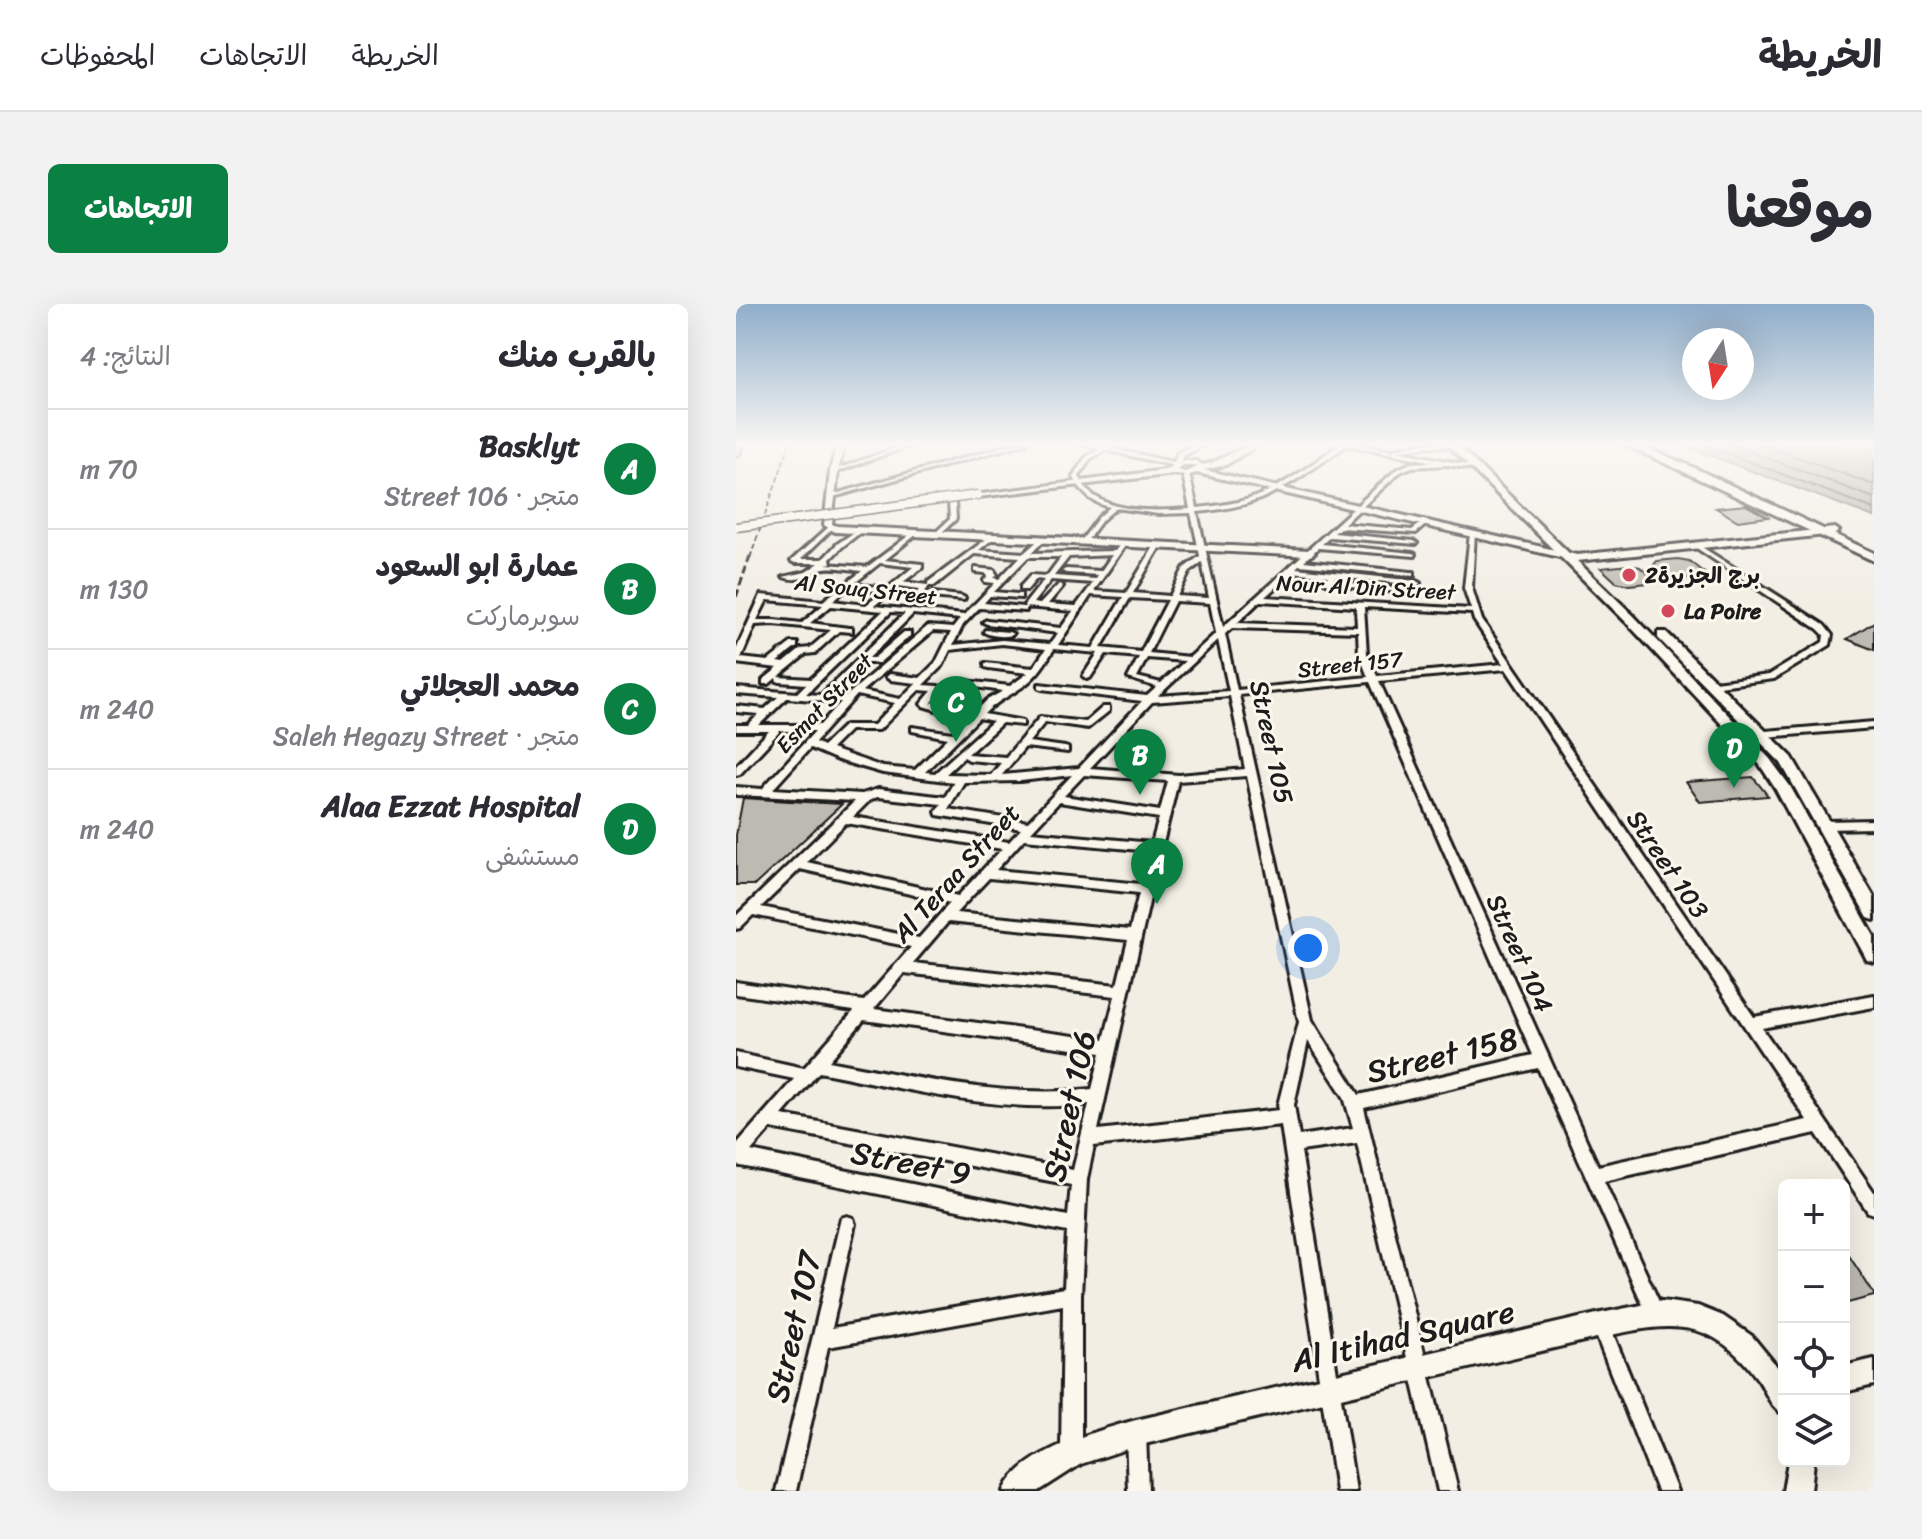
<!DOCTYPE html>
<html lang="ar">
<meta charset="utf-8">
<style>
body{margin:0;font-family:Sriracha,"Playpen Sans Arabic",sans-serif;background:#f2f2f3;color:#2b2b33;direction:rtl}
.controls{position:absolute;right:24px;bottom:24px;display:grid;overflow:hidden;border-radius:12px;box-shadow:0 8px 32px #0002}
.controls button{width:72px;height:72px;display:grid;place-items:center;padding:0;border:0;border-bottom:2px solid #e1e1e2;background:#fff;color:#2b2b33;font:40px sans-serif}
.compass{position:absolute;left:946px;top:24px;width:72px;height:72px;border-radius:50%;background:#fff;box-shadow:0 8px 32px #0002;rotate:192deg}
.you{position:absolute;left:572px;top:644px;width:28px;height:28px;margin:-20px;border:6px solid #fff;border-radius:50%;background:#1a73e8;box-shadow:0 0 0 12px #1a73e833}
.badge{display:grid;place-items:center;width:52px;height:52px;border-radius:50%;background:#0b8043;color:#fff;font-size:26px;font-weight:700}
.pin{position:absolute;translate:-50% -66px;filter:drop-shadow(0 2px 4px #0008)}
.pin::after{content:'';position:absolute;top:42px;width:28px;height:24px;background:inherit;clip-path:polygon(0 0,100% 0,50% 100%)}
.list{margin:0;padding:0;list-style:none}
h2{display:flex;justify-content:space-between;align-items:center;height:104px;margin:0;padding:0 32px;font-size:34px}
h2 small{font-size:26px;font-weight:400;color:#7c7c81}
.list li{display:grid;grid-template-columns:52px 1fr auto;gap:24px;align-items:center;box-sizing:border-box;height:120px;padding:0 32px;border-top:2px solid #e1e1e2}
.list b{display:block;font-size:30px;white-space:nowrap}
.list p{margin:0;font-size:26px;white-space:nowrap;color:#7c7c81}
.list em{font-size:26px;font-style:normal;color:#7c7c81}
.icon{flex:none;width:44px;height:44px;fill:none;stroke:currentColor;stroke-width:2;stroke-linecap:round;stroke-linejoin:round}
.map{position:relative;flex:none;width:1138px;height:1187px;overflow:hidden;direction:ltr;border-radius:12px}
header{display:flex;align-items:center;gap:48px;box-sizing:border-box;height:112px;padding:0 40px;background:#fff;border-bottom:2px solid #e1e1e2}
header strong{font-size:38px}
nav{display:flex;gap:44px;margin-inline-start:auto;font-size:28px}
.intro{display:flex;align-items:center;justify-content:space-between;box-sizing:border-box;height:192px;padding:0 48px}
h1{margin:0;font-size:56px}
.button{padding:20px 36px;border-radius:12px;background:#0b8043;color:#fff;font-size:28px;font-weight:700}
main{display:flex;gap:48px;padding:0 48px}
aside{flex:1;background:#fff;border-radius:12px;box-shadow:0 8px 32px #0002}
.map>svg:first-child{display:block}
.water{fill:#a9a6a0;stroke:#716f6b;stroke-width:2}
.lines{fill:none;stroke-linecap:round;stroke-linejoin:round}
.shore{stroke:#545351;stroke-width:2}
.building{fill:#bdbab1;stroke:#1c1c1c;stroke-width:2}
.minor-casing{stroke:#1c1c1c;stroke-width:6}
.tertiary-casing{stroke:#1c1c1c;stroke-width:6}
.secondary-casing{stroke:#1c1c1c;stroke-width:6}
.trunk-casing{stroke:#1c1c1c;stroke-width:6}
.minor{fill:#fbf7ec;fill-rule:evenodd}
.tertiary{fill:#fbf7ec;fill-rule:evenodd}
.secondary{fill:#fbf7ec;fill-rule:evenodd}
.trunk{fill:#fbf7ec;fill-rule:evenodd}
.rail-far1{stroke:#1c1c1c;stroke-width:2;stroke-dasharray:6 3;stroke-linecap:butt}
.rail{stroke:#1c1c1c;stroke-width:3;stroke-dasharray:8 4;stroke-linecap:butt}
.tertiary-bridge-casing{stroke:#1c1c1c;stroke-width:11;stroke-linecap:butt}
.tertiary-bridge{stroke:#fbf7ec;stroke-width:8}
.poi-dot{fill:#d1495b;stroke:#fbf7ec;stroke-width:3}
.labels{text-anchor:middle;stroke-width:6;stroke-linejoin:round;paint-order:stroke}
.far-poi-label{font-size:22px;font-weight:bold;fill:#1c1c1c;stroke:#fbf7ec;text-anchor:start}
.far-street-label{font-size:22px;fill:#1c1c1c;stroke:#fbf7ec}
.street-label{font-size:26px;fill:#1c1c1c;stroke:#fbf7ec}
.near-street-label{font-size:32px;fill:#1c1c1c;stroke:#fbf7ec}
</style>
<header>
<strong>الخريطة</strong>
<nav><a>الخريطة</a><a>الاتجاهات</a><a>المحفوظات</a></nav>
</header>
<div class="intro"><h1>موقعنا</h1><a class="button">الاتجاهات</a></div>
<main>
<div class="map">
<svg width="1138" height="1187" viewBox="0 0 1138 1187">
<rect width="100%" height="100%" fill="#f2eee4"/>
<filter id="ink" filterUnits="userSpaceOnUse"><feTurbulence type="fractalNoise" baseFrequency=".0125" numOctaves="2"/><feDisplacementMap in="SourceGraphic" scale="16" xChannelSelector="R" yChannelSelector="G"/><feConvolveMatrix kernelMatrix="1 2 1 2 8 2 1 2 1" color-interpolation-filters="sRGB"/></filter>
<g filter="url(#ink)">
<!-- water -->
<path class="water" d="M941,139H1138V213Z"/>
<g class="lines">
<!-- shore -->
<g class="shore">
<path d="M964,139L1138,205"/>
<path d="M992,139L1138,194"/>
<path d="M1022,139L1138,181"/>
</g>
</g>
<!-- building -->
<g class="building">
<path d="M1010,201L1032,213L1002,217L980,204Z"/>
<path d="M942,255L953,257L972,272L944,275L912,268L921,257Z"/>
<path d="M893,261L904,263L922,278L893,281L880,278L865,264Z"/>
<path d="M1138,318V346L1111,335Z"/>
<path d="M1017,473L1032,492L964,498L950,478Z"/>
<path d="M7,494L70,498L106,500L19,581H0V531Z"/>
<path d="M1108,944L1138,990V992L1108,1000Z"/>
</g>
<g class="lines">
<defs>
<g id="minor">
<path d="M1,139H7L3,150L0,152Z"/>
<path d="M174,139H182L100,168L95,167Z"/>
<path d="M281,139H290L97,193L92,192Z"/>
<path d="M343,139L368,142L373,139H380L373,144L441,159L439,162L369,146L354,155L343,172C346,177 349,184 353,188C379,210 423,207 454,205L447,170L450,168L453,170L461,204C479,202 498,200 516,194C549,182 578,158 606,139H617L658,147V145L689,139L719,140L717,143L692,142L661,147L742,163L744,166L711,161L676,163L664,168L608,220L676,226L688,217H692V219L680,229L604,224L598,229L678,237L681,239L680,240L594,233L586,240L677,249L679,250V252L582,244L568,257L675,268H678V272L563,261L560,264L680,277L684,279L683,281L599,273L596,277L678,286L682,288L681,290L595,281L588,278L592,272L556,268L529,293L735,305L728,284L734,229L739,228L736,284L746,316L1018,713L1138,691V703L1026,724L1138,888V910L1132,908L1080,829L868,877L929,1011L926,1017L920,1020L914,1017L802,764L628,804L722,1187H702L621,839L565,847L620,1187H600L545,821L358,842L351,875L345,991V1148L342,1155L335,1158L328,1155L325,1148L327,1001L92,1043L60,1187H40L105,914L111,912L117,914L119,920L96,1024L328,984L331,928L0,861V841L58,775L0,763V749L68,764L118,707L0,690V678L128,697L175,643L17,611L4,624L0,625V612L119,497L0,491V483L26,485L79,427H44L4,470L0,471V462L33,427H0V421H12L23,410L0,408V402L29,405L42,393L0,390V384L61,389L70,380L44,378L41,377L40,374L33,380H27V376L42,364L0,359V346L25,291L87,297L126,267C115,266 95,261 85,265C71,271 64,279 47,273L70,268L83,259H59L55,257L95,221L98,223L97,224L65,255H87L101,240L123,225L126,227L125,228L106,243L94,255L95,259L90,260L131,263L179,227L181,228V230L149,256L186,260V264L167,278L192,281V278L256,231L259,233L258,234L243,246L288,249L306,233L309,235L296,249L379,247L386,238H390L391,239L358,287L390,289L419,241L422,239L425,241L397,289L434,292L448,264L464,252L455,209L422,210L380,204L366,216L350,238H346L345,237L362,214L374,203C354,198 347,190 337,172L350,153L364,145ZM611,141L698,158L675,159L660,166L487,323L461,208C483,206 504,203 524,195C555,182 583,160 611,141ZM238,250L284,253L263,275L258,274L261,271L258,266L239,264V268L249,269L252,272L248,276L249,278L259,279L228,311L138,302L162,282L184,285L179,290L183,292L228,296L229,294L225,292L189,288L193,282H198ZM376,251L365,267L330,265L326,267L330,269L362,271L360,275L318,272L333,253ZM292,253H325L311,272L295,271L285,282V286H291L300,275L308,276L288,301L289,303L337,307L325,324L251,316L247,318L251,320L322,329L314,340L266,336L217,341L227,321L243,304L290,307V303H287L248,299L254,292L285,294V290H282L258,288ZM466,258L473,294L441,292L454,267ZM144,259L177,263L152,284L124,281V285L147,288L130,301L96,297ZM315,276L357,279L340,302L312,300L327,282L323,280L304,300L297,299ZM355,291L387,293L357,344L322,341ZM394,294L432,296L405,348L365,344ZM31,296L87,301L66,319L38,316H21ZM439,297L474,299L480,329L454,353L413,349ZM524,297L620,303L621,323L501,319ZM95,302L147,307L75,375L42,373L70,350L79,349L103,327L116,328V324H113L74,319ZM628,303L736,309L738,316L767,360L641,372L631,350ZM155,308L169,309L85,391L70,390ZM177,310L224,315L217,324L192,322L109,393L94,392L128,359H143L174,332V328H168L138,354H133ZM38,320L95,326L74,344L65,345L48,359L41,358L61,343V339H55L32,357L5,354L19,321ZM496,324L622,328L623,350L632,373L501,386L489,330ZM197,327L215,328L200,358L184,374L154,370L150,373L154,376L180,379L164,395L126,387ZM482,336L493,387L422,392ZM266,340L310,345L297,364L249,359V363L252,364L292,369L274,382L229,377L228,379L232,382L267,387L251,396L236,411L204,402L225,389V385H219L195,400L206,385L202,382L187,381L207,361L214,346ZM318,345L362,349L347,372L351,375L354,374L370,350L403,353L392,374L421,383L411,392L303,380V384L306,385L406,397L343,464L266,471L289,443L332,448V444L329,443L293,438L309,418L352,424L373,407V403H367L350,418L304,413L270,453L232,450L266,419L287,421V417L248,410C260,397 276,391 290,380C302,371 310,358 318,345ZM411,354L449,357L425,379L401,373ZM770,365L1071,816L862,862L643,377ZM634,378L797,751L623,791L576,716L503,391ZM183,386L196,387L185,400L187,402L231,415L217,429L176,423V427L212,434L179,466L147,463L95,445L114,426H143ZM121,391L159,399L138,421H109L87,442L79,438ZM494,392L509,465L443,471L354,464L416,398ZM51,394L105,398L84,421H23ZM243,414L257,417L199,469L189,468ZM74,444L102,456L147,469L218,478L209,493L142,485L126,490L37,485ZM228,453L233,456L265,459L255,471L210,470ZM336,471L292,518L212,505L228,478L285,477ZM348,471L432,477L424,507L328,492ZM511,472L563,718L542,801L543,806L362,826L416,585L442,477ZM142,493L205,500L200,508L201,511L285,525L273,538L117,513L135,495ZM323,498L423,514L416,539L295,528ZM110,519L266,545L222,592L71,558ZM288,535L414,547L405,580L260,566ZM64,565L214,599L183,634L25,603ZM253,574L403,589L394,626L220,609ZM212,618L392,636L381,681L177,659ZM168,669L379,692L368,736L138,705ZM128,716L365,749L356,785C267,795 180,773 93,757ZM572,737L608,793L617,824L563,832L558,801ZM83,768C172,785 262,810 353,800L337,866L46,811ZM35,824L335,881L332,912L15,847Z"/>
<path d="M216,196L219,198L220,215L203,231H199V229L214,215L213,198Z"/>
<path d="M961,240L1088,321L1096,331L1094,341L1038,375L975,383V379L978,378L1033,371L1087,338L1088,331L1082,325L959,243V241Z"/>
<path d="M249,326L273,328L277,330C271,334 254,332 248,328Z"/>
<path d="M1138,418V424L1006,435L1001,432L1006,429Z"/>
<path d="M1138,516V524L1090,525L1085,521L1090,517Z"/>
<path d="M865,1012L871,1015L941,1187H921L856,1021L859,1015Z"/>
<path d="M400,1119L407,1122L410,1129L412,1187H392L390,1129L393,1122Z"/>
</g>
<g id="tertiary">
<path d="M101,139H109L102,167L96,220L101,222L574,246L579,249L574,252L99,228L88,221L94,167Z"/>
<path d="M462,139H471L447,152L446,157H460L467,161C487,157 509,139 525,139L490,161L468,166L841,251L1099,224L1103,227L1099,230L841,257L461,169L450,172L439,170L242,193L238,191L429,166L438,160L441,149ZM447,161H458L461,163L449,168L440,165Z"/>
<path d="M926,997L962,1002L987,1012L1016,1032L1048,1071V1110C1034,1104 1031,1089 1023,1077C976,1011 935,1018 865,1033L400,1142L345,1160L303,1187H268C285,1147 361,1127 400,1116L865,1009Z"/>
<path d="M1138,1055V1081L1108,1088V1062Z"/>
<path d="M1052,1157H1078L1075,1187H1047Z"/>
</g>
<g id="secondary">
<path d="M710,139H719L898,312L1034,455L1054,482L1138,632V658L1131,656L1039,484L1024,461L890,318Z"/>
<path d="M922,328H930L1056,453L1138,593V616L1132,614L1045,459L922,334Z"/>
</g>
<path id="trunk" d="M886,139H898L952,161L1138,249V257Z"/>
</defs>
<!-- minor casing -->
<use href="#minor" class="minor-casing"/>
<!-- tertiary casing -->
<use href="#tertiary" class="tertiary-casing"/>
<!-- secondary casing -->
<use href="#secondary" class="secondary-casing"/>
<!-- trunk casing -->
<use href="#trunk" class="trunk-casing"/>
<!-- minor -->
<use href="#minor" class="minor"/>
<!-- tertiary -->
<use href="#tertiary" class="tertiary"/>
<!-- secondary -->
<use href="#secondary" class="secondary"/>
<!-- trunk -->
<use href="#trunk" class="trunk"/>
<!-- rail-far1 -->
<path class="rail-far1" d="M14,254L54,139"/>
<!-- rail -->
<path class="rail" d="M0,293L14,252"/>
<defs>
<path id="tertiary-bridge" d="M0,223L242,191"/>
</defs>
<!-- tertiary-bridge casing -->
<use href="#tertiary-bridge" class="tertiary-bridge-casing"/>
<!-- tertiary-bridge -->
<use href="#tertiary-bridge" class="tertiary-bridge"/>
</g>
</g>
<!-- sky -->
<linearGradient id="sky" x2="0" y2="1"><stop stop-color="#8faecb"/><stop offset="0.46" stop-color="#f9f7f3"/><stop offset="1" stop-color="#f9f7f3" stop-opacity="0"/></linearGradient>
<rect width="1138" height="305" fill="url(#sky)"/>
<!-- markers -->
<g class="poi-dot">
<circle cx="893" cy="271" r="8"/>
<circle cx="932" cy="307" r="8"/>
</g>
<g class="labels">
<!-- far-poi labels -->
<g class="far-poi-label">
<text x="909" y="279">برج الجزيرة2</text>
<text x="948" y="315">La Poire</text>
</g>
<!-- far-street labels -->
<g class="far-street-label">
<text transform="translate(630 283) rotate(3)" y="8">Nour Al Din Street</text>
<text transform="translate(130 285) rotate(6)" y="8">Al Souq Street</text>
<text transform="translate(614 360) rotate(-6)" y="8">Street 157</text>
<text transform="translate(88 399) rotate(-46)" y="8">Esmat Street</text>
</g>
<!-- street labels -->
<g class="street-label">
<text transform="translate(536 438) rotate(78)" y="9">Street 105</text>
<text transform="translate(932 560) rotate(56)" y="9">Street 103</text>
<text transform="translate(220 569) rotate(-48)" y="9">Al Teraa Street</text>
<text transform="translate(784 649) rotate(66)" y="9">Street 104</text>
</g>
<!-- near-street labels -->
<g class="near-street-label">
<text transform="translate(706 751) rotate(-13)" y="11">Street 158</text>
<text transform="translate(333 802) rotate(-78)" y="11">Street 106</text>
<text transform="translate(175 859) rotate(11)" y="11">Street 9</text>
<text transform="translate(57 1023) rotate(-77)" y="11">Street 107</text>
<text transform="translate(667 1032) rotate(-13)" y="11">Al Itihad Square</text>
</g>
</g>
</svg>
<div class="controls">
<button>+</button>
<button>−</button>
<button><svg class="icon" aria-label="locate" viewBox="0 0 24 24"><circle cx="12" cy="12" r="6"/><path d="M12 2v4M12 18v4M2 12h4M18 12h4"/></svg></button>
<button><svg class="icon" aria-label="layers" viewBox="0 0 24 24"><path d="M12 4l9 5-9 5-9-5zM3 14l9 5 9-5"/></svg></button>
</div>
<svg class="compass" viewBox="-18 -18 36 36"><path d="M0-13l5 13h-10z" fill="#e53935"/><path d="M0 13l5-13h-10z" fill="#7c7c81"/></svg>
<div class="you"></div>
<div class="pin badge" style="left:421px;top:600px">A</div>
<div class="pin badge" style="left:404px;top:491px">B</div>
<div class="pin badge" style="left:220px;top:438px">C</div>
<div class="pin badge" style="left:998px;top:484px">D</div>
</div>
<aside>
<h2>بالقرب منك<small>النتائج: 4</small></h2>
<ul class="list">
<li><span class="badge">A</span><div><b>Basklyt</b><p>متجر · Street 106</p></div><em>70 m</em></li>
<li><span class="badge">B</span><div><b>عمارة ابو السعود</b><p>سوبرماركت</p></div><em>130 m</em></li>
<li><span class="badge">C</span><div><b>محمد العجلاتي</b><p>متجر · Saleh Hegazy Street</p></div><em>240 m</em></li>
<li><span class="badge">D</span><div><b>Alaa Ezzat Hospital</b><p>مستشفى</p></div><em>240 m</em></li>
</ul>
</aside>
</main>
